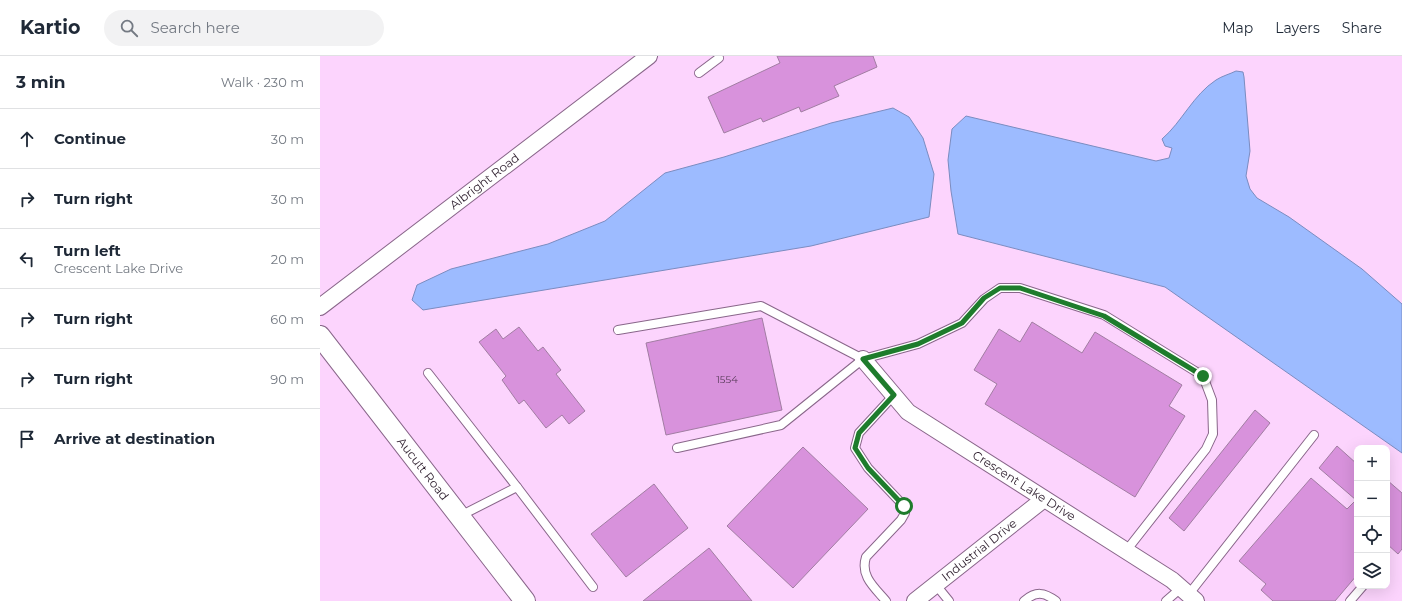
<!DOCTYPE html>
<meta charset="utf-8">
<style>
body{margin:0;font-family:Montserrat,sans-serif;background:#f2f2f3;color:#1f2937}
.controls{position:absolute;right:12px;bottom:12px;display:grid;overflow:hidden;border-radius:8px;box-shadow:0 4px 16px #0002}
.controls button{width:36px;height:36px;display:grid;place-items:center;padding:0;border:0;border-bottom:1px solid #e0e1e3;background:#fff;color:#1f2937;font:20px sans-serif}
.stop{position:absolute;width:12px;height:12px;margin:-9px;border:3px solid #1e7c2c;border-radius:50%;background:#fff}
.stop.end{background:#1e7c2c;border-color:#fff;box-shadow:0 1px 4px #0008}
.list{margin:0;padding:0;list-style:none}
h2{display:flex;justify-content:space-between;align-items:center;height:52px;margin:0;padding:0 16px;font-size:17px}
h2 small{font-size:13px;font-weight:400;color:#747a83}
.list li{display:grid;grid-template-columns:26px 1fr auto;gap:12px;align-items:center;box-sizing:border-box;height:60px;padding:0 16px;border-top:1px solid #e0e1e3}
.list b{display:block;font-size:15px;white-space:nowrap}
.list p{margin:0;font-size:13px;white-space:nowrap;color:#747a83}
.list em{font-size:13px;font-style:normal;color:#747a83}
.icon{flex:none;width:22px;height:22px;fill:none;stroke:currentColor;stroke-width:2;stroke-linecap:round;stroke-linejoin:round}
.map{position:relative;flex:none;width:1082px;height:545px;overflow:hidden}
header{display:flex;align-items:center;gap:24px;box-sizing:border-box;height:56px;padding:0 20px;background:#fff;border-bottom:1px solid #e0e1e3}
header strong{font-size:19px}
nav{display:flex;gap:22px;margin-inline-start:auto;font-size:14px}
.search{width:280px;height:36px;background:#f2f2f3;display:flex;align-items:center;gap:10px;box-sizing:border-box;padding:0 14px;border-radius:22px;color:#747a83;font-size:15px}
main{display:flex}
aside{flex:1;background:#fff}
.map>svg:first-child{display:block}
.water{fill:#9dbbff;stroke:#7b8cc0}
.building{fill:#d892dc;stroke:#a17da2}
.lines{fill:none;stroke-linecap:round;stroke-linejoin:round}
.service-casing{stroke:#89668a;stroke-width:10}
.minor-casing{stroke:#89668a;stroke-width:18}
.tertiary-casing{stroke:#89668a;stroke-width:22}
.service{stroke:#fff;stroke-width:8}
.minor{stroke:#fff;stroke-width:16}
.tertiary{stroke:#fff;stroke-width:20}
.route{stroke:#1e7c2c;stroke-width:5}
.labels{text-anchor:middle;stroke-width:4;stroke-linejoin:round;paint-order:stroke}
.number-label{font-size:10px;fill:#573a58}
.street-label{font-size:12px;fill:#2c1d2c;stroke:#fff}
</style>
<header>
<strong>Kartio</strong>
<div class="search"><svg class="icon" aria-label="search" viewBox="0 0 24 24"><circle cx="10" cy="10" r="6"/><path d="M15 15l6 6"/></svg>Search here</div>
<nav><a>Map</a><a>Layers</a><a>Share</a></nav>
</header>
<main>
<aside>
<h2>3 min<small>Walk · 230 m</small></h2>
<ul class="list">
<li><svg class="icon" aria-label="ahead" viewBox="0 0 24 24"><path d="M12 20V5M6 11l6-6 6 6"/></svg><div><b>Continue</b></div><em>30 m</em></li>
<li><svg class="icon" aria-label="right" viewBox="0 0 24 24"><path d="M7 20v-9h11M14 6l5 5-5 5"/></svg><div><b>Turn right</b></div><em>30 m</em></li>
<li><svg class="icon" aria-label="left" viewBox="0 0 24 24"><path d="M17 20v-9H6M10 6l-5 5 5 5"/></svg><div><b>Turn left</b><p>Crescent Lake Drive</p></div><em>20 m</em></li>
<li><svg class="icon" aria-label="right" viewBox="0 0 24 24"><path d="M7 20v-9h11M14 6l5 5-5 5"/></svg><div><b>Turn right</b></div><em>60 m</em></li>
<li><svg class="icon" aria-label="right" viewBox="0 0 24 24"><path d="M7 20v-9h11M14 6l5 5-5 5"/></svg><div><b>Turn right</b></div><em>90 m</em></li>
<li><svg class="icon" aria-label="arrive" viewBox="0 0 24 24"><path d="M6 21V4h12l-3 4 3 4H6"/></svg><div><b>Arrive at destination</b></div></li>
</ul>
</aside>
<div class="map">
<svg width="1082" height="545" viewBox="0 0 1082 545">
<rect width="100%" height="100%" fill="#fcd4fd"/>
<!-- water -->
<g class="water">
<path d="M916,15L923,16L924,21L930,95L926,120L930,133L937,142L969,161L1042,213L1082,248V397L845,231L638,178L631,135L628,104L632,73L646,60L836,105L849,102L852,92L845,90L842,83C862,66 873,39 896,24C902,20 910,18 916,15Z"/>
<path d="M573,52L589,61L603,82L614,118L609,161L491,190L103,254L92,244L97,229L131,213L228,188L285,165L345,117L404,101L511,67Z"/>
</g>
<!-- building -->
<g class="building">
<path d="M457,0H553L557,11L514,30L519,40L481,56L479,51L443,66L441,62L404,77L388,41L460,7Z"/>
<path d="M442,262L462,354L346,379L326,287Z"/>
<path d="M712,266L762,297L775,276L862,329L849,350L865,360L815,441L665,348L677,328L654,314L679,273L700,286Z"/>
<path d="M199,271L218,295L223,291L241,314L236,318L265,355L249,368L242,359L226,372L204,344L199,348L182,324L186,320L159,286L176,273L183,283Z"/>
<path d="M935,354L950,367L864,475L849,462Z"/>
<path d="M1017,390L1037,408V519L1015,545H953L941,534L946,528L919,505L991,422L1027,453L1036,444L999,412Z"/>
<path d="M483,391L548,453L473,532L407,470Z"/>
<path d="M1067,424L1082,437V493L1078,498L1067,488Z"/>
<path d="M334,428L368,472L306,521L271,478Z"/>
<path d="M389,492L432,545H323Z"/>
</g>
<g class="lines">
<defs>
<g id="service">
<path d="M379,17L399,2"/>
<path d="M298,274L441,250L543,303"/>
<path d="M108,317L197,431"/>
<path d="M357,392L461,369L543,303L598,288L642,267L664,243L680,232H700L784,259L883,320L892,344L893,378L886,393L806,495"/>
<path d="M140,460L197,431L273,531"/>
<path d="M616,529L629,545"/>
<path d="M869,538L994,379"/>
<path d="M566,545C554,531 540,520 546,501L581,464L585,457L584,450L548,412L535,392L539,377L574,339"/>
<path d="M704,545C716,535 724,536 736,545"/>
<path d="M846,545L861,532"/>
<path d="M1030,545L1043,530"/>
</g>
<g id="minor">
<path id="s1" d="M0,251L329,0"/>
<path id="s2" d="M543,303L588,356L852,524L876,545"/>
<path id="s3" d="M595,545L724,443"/>
</g>
<g id="tertiary">
<path id="s4" d="M0,280L205,545"/>
</g>
</defs>
<!-- service casing -->
<use href="#service" class="service-casing"/>
<!-- minor casing -->
<use href="#minor" class="minor-casing"/>
<!-- tertiary casing -->
<use href="#tertiary" class="tertiary-casing"/>
<!-- service -->
<use href="#service" class="service"/>
<!-- minor -->
<use href="#minor" class="minor"/>
<!-- tertiary -->
<use href="#tertiary" class="tertiary"/>
</g>
<g class="lines">
<!-- route -->
<path class="route" d="M584,450L548,412L535,392L539,377L574,339L543,303L598,288L642,267L664,242L680,232H700L784,260L883,320"/>
</g>
<g class="labels">
<!-- number labels -->
<g class="number-label">
<text x="407" y="327">1554</text>
</g>
<!-- street labels -->
<g class="street-label">
<text dy="4" stroke="none"><textPath href="#s1" startOffset="207">Albright Road</textPath></text>
<text dy="4" stroke="none"><textPath href="#s4" startOffset="168">Aucutt Road</textPath></text>
<text dy="4" stroke="none"><textPath href="#s2" startOffset="207">Crescent Lake Drive</textPath></text>
<text dy="4" stroke="none"><textPath href="#s3" startOffset="82">Industrial Drive</textPath></text>
</g>
</g>
</svg>
<div class="controls">
<button>+</button>
<button>−</button>
<button><svg class="icon" aria-label="locate" viewBox="0 0 24 24"><circle cx="12" cy="12" r="6"/><path d="M12 2v4M12 18v4M2 12h4M18 12h4"/></svg></button>
<button><svg class="icon" aria-label="layers" viewBox="0 0 24 24"><path d="M12 4l9 5-9 5-9-5zM3 14l9 5 9-5"/></svg></button>
</div>
<div class="stop" style="left:584px;top:450px"></div>
<div class="stop end" style="left:883px;top:320px"></div>
</div>
</main>
